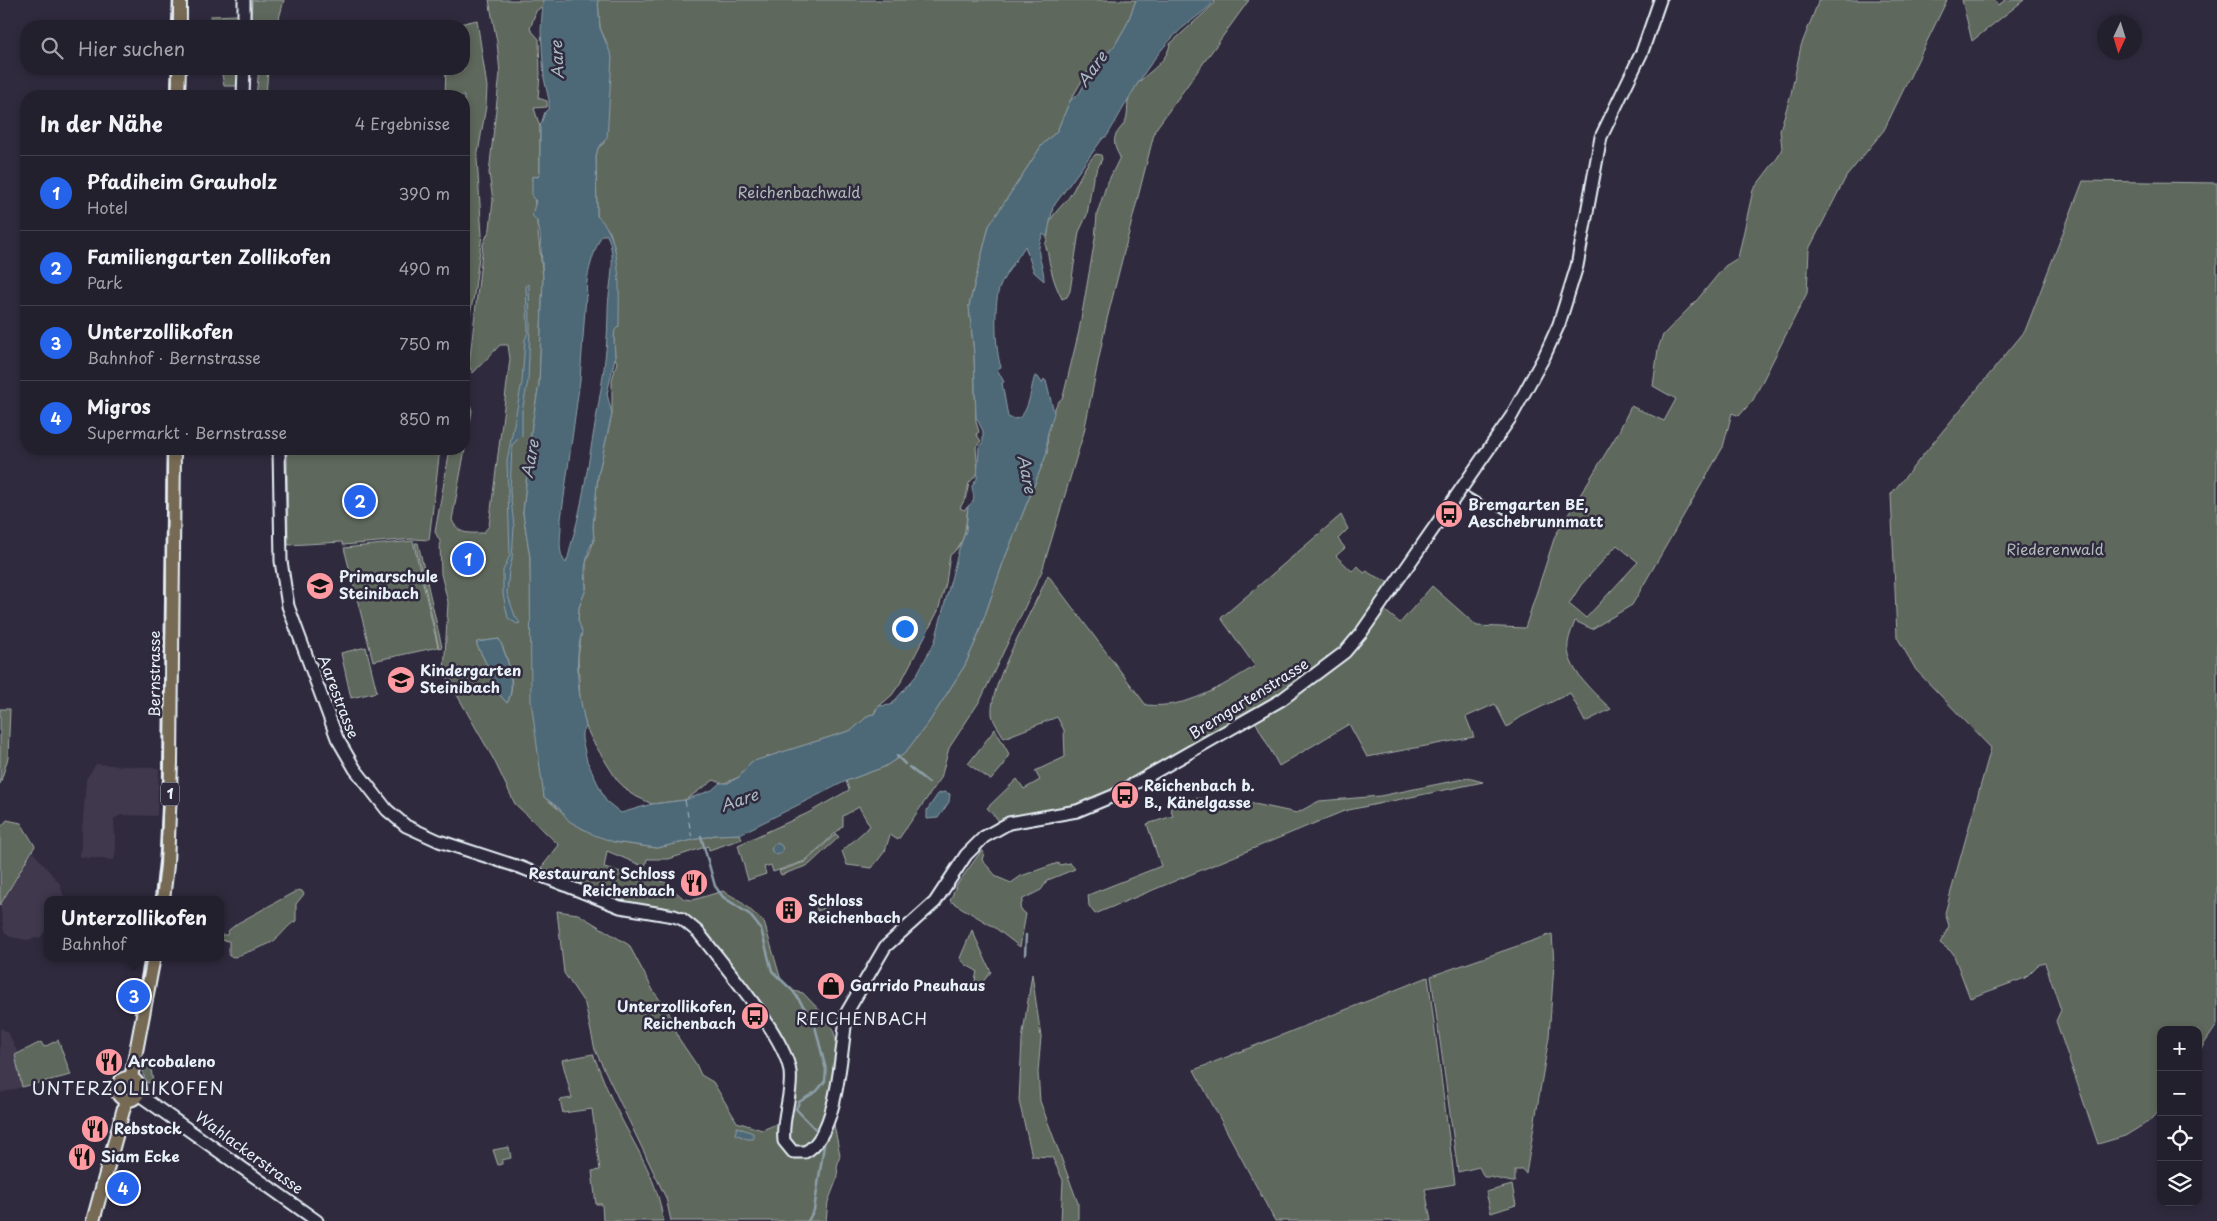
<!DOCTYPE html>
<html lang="de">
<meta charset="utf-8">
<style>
body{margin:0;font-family:"Playpen Sans",sans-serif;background:#2f2d3a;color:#f1f3f6}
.controls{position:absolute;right:15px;bottom:15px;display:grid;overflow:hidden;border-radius:10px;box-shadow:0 2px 8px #0003}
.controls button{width:45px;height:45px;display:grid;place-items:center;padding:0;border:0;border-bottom:1px solid #403e4a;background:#23202e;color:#f1f3f6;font:25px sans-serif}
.compass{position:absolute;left:2097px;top:15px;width:45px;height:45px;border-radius:50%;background:#23202e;box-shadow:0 2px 8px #0003;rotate:184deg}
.you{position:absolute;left:904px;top:628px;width:18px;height:18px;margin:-12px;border:4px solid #fff;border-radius:50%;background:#1a73e8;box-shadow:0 0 0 8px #1a73e833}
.badge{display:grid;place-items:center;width:32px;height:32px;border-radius:50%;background:#2563eb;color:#fff;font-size:16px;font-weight:700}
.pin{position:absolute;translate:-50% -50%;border:2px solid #fff;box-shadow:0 1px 5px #0006}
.popup{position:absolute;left:44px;top:896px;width:180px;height:65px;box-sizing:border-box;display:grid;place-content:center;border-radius:10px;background:#23202e;filter:drop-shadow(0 1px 4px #0005);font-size:16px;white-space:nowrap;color:#a3a3aa}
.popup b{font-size:19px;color:#f1f3f6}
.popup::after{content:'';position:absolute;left:50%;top:100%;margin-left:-10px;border:10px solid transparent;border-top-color:#23202e}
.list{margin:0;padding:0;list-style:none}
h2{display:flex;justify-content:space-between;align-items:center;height:65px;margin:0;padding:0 20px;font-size:21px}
h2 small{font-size:16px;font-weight:400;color:#a3a3aa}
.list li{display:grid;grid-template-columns:32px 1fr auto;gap:15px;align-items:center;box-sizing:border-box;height:75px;padding:0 20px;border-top:1px solid #403e4a}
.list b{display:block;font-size:19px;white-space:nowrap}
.list p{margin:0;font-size:16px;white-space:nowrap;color:#a3a3aa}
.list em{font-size:16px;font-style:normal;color:#a3a3aa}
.icon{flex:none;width:28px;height:28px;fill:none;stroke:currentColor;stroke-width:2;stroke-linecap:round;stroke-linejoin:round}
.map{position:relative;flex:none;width:2217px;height:1221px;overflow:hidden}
.search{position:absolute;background:#23202e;box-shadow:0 2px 8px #0003;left:20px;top:20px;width:450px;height:55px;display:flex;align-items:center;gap:12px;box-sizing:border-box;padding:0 18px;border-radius:20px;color:#a3a3aa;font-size:19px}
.panel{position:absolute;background:#23202e;box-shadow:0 2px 8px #0003;left:20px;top:90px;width:450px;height:365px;border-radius:20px}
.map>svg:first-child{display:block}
.built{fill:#40384e}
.green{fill:#5f675b;stroke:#a4acaa;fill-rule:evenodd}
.water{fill:#4e6876;stroke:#8c9faa;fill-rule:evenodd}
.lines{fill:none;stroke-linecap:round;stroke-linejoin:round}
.stream{stroke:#8c9faa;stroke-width:2.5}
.ferry{stroke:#aabac4;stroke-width:1;stroke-dasharray:6 5;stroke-linecap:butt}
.secondary-casing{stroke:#e8f1f8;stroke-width:15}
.primary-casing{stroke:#e8f1f8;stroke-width:16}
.secondary{stroke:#2f2a3d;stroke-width:11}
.primary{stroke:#776a54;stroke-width:12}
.rail{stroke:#e8f1f8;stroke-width:2.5}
.labels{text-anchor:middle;stroke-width:5;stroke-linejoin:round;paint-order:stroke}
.shield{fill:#2f2a3d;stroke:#b0b5c0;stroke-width:1}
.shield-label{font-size:14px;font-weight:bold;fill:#e8f1f8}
.park-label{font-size:15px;fill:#b1bab9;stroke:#2f2a3d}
.poi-label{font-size:15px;font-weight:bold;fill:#e8f1f8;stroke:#2f2a3d;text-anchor:start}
.street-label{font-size:15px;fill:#e8f1f8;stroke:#2f2a3d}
.water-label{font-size:16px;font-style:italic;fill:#aabac4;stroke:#2f2a3d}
.neighbourhood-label{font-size:16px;letter-spacing:1px;fill:#e8f1f8;stroke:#2f2a3d}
.quarter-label{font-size:18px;letter-spacing:1px;fill:#e8f1f8;stroke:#2f2a3d}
</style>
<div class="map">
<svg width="2217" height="1221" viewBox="0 0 2217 1221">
<rect width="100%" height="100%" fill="#2f2a3d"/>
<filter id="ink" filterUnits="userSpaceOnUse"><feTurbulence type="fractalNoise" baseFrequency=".02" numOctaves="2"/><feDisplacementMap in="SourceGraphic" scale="10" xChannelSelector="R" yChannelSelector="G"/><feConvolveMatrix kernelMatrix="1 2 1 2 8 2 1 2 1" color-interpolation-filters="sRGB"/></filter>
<g filter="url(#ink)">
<!-- built -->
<g class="built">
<path d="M96,764L159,768L157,816L121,815L114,819L116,850L114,860L80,857L86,779Z"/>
<path d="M33,852L60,884L65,900H48V926L41,937L27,940L10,937L4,932L0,905Z"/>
<path d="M0,1028L8,1032L18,1053L15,1055L22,1087L0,1093Z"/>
</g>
<!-- green -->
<g class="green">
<path d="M252,0H284L277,26H251Z"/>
<path d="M489,0H543L544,5L536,11L530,29L539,39L540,75L538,98L547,101V107L534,108L540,127V173L538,177H532L543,278L539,385L532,425L523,513L530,557L532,657L544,797L581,828L614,842L657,848L715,835L740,834L742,839L709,850L708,846L669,859H647L645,867L607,851L604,868L665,882L684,899L693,900L723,891L739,900L764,922L781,980L793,991L803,993L827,1018L833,1030L837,1043L830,1104L840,1155L837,1167L838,1176L828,1202L826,1221H671L666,1198L595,1050L585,1004L564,973L557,911L578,914L629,945L654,992L668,1010L679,1039L696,1064L701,1075L713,1082L737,1122L762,1130L777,1124L788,1125C790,1108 796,1088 794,1071C792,1038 761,1008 742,983L744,980L707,932L685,914L664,907L627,903L541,868L559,845L515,804L494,760L444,672L448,602L441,574L440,541L435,532L450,449H464V400L469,401L472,411L452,520C459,535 467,533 483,533L489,526L510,359L508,345H500L473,373L469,366L483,244L490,229L493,200L489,173L500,73L497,42ZM499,639C507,656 518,685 507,703L491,685V673L477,645V642Z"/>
<path d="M598,0H1136L1127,24L1115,45L1097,67L1086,74L1070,101L1057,131L1042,145L989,226L969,306L974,353L976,422L979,432L976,434L981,441L976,447L978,473L969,483L966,497L960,508L964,510L968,507C965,525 967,543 950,555L946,583L938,611L901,682L892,695L876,709L874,714L869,715L852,730L752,762L739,777L723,784L714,780L685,800L652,804L631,794L617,780L592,740L586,727L580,701L578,657L581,636L578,620L579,607L586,589V563L594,540L593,526L598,475L612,414V380L617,362L615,358L614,337L615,251L610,232L597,216L596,156L598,148L604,143L606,41L600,28Z"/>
<path d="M1214,0H1249L1155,130L1106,323L1084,432L1042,571L981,699L949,748L941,778L898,840L890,835L885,851L872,868L847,865L842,851L870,826L859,807L843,816V826L805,861L773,872L771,865L764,867L766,874L748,880L738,845L808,813L849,790L846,781L884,767L904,754L929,722L965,665L977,638L1004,560L1047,453C1047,436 1049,409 1063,397L1079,331L1095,239L1097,214L1106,186L1120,157C1105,132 1125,131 1127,116C1128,110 1127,103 1129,97C1137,75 1166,68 1170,44L1215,3Z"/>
<path d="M1819,0H1947L1884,130L1846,177L1809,249L1807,293L1753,400L1739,416L1732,413L1723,447L1632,605L1592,629L1575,621C1573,627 1569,636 1568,643C1565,668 1595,694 1611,709L1585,722L1570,693L1521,717L1507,727L1495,704L1466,717L1474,737L1367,757L1349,724L1279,766L1255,721L1325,673L1382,608L1400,623L1432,586L1477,626L1525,628L1555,536L1618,433L1631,406L1664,421L1676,399L1653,386L1658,349L1663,335L1697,300L1725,266L1738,258L1753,190L1778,157L1782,148L1780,130L1791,94L1801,46ZM1617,545L1638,562L1586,618L1569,604L1581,585Z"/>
<path d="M1962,0H1994L1998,5L2006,0H2024L1972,41Z"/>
<path d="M237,15V26H212L210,16Z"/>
<path d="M477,20L487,87L486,106L477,159L482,235L474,295L464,341V96H445L446,69H464V26H451Z"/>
<path d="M221,69H237V86H224Z"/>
<path d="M259,69H268L266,96H256Z"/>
<path d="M1096,154L1101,155L1102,159L1093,178L1087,215L1079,232L1070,291L1067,297L1062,299C1057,289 1053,279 1051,269C1048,260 1049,253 1045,245C1049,237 1047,230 1050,222C1055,210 1065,204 1071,194C1078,182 1086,162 1096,154Z"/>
<path d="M2083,181L2217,183V1025L2198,1053V1030H2161V1109L2151,1120L2125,1136L2098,1144L2056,1021L2061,1010L2045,963L2038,965L2025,978L1970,998L1953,953L1940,943L1949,926L1945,913L1991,748L1916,670L1897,637L1891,494L2025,331Z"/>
<path d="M287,449H440L429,540L414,539L343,545L342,542L288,545Z"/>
<path d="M1341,515L1348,529L1338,539L1345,548L1336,556L1352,571L1358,566L1364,573L1367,571C1374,578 1383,577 1389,584L1343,650L1254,713L1089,803L1000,822L987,808L1017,779L1024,789L1040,780L1035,771L1065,757L1064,730L1057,717L1004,738C1000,730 993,722 992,714C989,683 1035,607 1048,575L1146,705C1187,709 1221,687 1255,666L1221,618Z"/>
<path d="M413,541L438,647L373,661L344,548Z"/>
<path d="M415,543H418L442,647L439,648Z"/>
<path d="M366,647L377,692L351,698L341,653Z"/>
<path d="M0,709H10L8,758L0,784Z"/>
<path d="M995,729L1009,754L1004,765L991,780L968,764Z"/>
<path d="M1468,778L1483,782L1344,811L1095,914L1089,906L1088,895L1161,866L1147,824L1173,816L1167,797L1236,800L1297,813L1319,801L1380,796Z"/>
<path d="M7,820L21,823L35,846L0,905V828Z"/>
<path d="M836,834L839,837L809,865L781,875L779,871L805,862Z"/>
<path d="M982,850L984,853L982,860L997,877L1011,883L1021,876L1058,863L1059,865L1070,863L1075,869L1048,880L1041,890L1023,899L1020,909L1026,914L1020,947L994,927L950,901L956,886Z"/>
<path d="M298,890L302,891L304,894L296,904V921C286,926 282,936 272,942C262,948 246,952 235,957L229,956V941L220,940V935H227L229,930L238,923Z"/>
<path d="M821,896L828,897L834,906L817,911L816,902Z"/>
<path d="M972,930L991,972L981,984L974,986L977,971L966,965L960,958Z"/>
<path d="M1552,934L1554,964L1549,1037L1526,1174L1523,1170H1515V1182H1512L1490,1177H1484L1479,1167L1458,1172L1431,976Z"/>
<path d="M1032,974L1041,1037L1038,1072L1040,1101L1078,1203V1221H1061L1063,1180L1052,1157L1032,1156L1019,1101L1022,1040Z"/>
<path d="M1428,977L1455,1184L1425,1189L1431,1221H1275L1194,1070Z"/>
<path d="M58,1040L71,1075L22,1087L15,1055L41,1042L44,1047Z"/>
<path d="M593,1054C602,1076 610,1098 621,1118C638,1151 659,1183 663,1221H603L602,1204H596L592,1171L600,1170L592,1109L563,1113L560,1100L572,1098L562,1060Z"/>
<path d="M144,1062H150L153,1082L147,1083L143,1074Z"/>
<path d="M509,1147L511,1158L502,1160V1164L498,1165L493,1150Z"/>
<path d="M1512,1185L1516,1205L1491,1213L1486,1192Z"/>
</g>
<!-- water -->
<g class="water">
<path d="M543,0H598L600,28L612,57L607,138L598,148L596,156L597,216C623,237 619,294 619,326L615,330L614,337L615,358L607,394L612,414L598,475L593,526L594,540L589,549L585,568L586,589L579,607L578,620L582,632C573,664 579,695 586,727L582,732V739L587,761L606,801L621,813L652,804L685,800L712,790L720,783H728L739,777L751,762L852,730L869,715L874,714L879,706L891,705L916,676L935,641L959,549L966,531L968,506C978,500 972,494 972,486L977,479L979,447L983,442V431L976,417L974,353L969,306L989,226L1042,145L1057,131L1070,101L1079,94L1091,72L1115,45L1127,24L1136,0H1214L1211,5C1199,16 1184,25 1173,37C1145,65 1127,103 1107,136L1103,138L1053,207L1047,237L1043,234C1033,256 1044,261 1044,281L1034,272L1025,246C1017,260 1005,273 999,289C994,305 995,351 1001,367L997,369L1004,382L1002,383L1008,417C1029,428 1030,387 1035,376L1038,377L1042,383L1044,379L1046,381L1054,413L1047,436V453L1004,560L977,638L965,665L929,722L904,754L884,767L846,781L740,834L715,835L657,848L614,842L594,835L569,821L559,808L544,797L531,701L530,557L523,513L532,425L539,385L543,278L540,233L537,221L532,215L536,201L532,197V176L538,177L540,173V127L545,112L549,108V100L544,78L541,31ZM602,235H607C618,259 608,287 608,311C608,362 597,410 589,460C584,488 580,514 572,541C570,548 569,556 566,563C556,552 562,533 561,519L580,380L586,295H587C584,280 595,247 602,235Z"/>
<path d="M529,284L530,327L528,381L522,411V435L512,445L510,491L514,526L512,559L509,570L507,593L515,616L520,623L517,624L508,618L503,594V571L510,555L507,461L522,382L525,340L528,332L526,286Z"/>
<path d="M499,639C507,657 517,684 507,703L491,685V673L477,645V642Z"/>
<path d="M944,792L950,794L949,802L938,818L927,819V810L938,794Z"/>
<circle cx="777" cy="849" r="5.5"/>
<path d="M737,1127L753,1133V1139H747L735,1134Z"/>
</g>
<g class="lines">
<!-- stream -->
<g class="stream">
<path d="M897,756L905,764"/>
<path d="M909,767L929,783"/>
<path d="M701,836L715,886L723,897L749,914L761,929L772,971L793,991L814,1022L826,1070L825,1081L817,1091L799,1102L796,1109L819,1133"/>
<path d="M1025,955L1026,935"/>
<path d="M808,1221L814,1210L825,1139L823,1137"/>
</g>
<!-- ferry -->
<path class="ferry" d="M685,800L692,839"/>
<defs>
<g id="secondary">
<path d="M244,26V0"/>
<path d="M243,96L244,69"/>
<path d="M279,449L281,561L288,606L337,738L355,769L387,810L406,826L439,841L522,868L620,907L674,916L682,919L698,932C722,963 786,1037 790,1072C793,1095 781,1118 784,1141L793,1152H805C839,1136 841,1047 847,1012L885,947L935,902L966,855L984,837L1009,823L1077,811L1113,796L1281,700L1345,652L1361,633L1511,417L1544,357L1559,324L1577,266L1601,137L1642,52L1660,0"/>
<path d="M138,1094L317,1221"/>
</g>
<g id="primary">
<path d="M180,26V0"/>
<path d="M178,96L179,69"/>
<path d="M163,900L167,865L171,763L174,449"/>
<circle cx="128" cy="1089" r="11"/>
<path d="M131,1078L154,957"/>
<path d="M93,1221L126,1100"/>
</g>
</defs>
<!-- secondary casing -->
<use href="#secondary" class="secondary-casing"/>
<!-- primary casing -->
<use href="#primary" class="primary-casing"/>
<!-- secondary -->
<use href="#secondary" class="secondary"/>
<!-- primary -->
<use href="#primary" class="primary"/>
<!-- rail -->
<g class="rail">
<path d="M172,26L173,0"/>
<path d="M171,96L172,69"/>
<path d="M1466,491L1523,525"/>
<path d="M155,900L160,854L163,790L167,449"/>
<path d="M135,1013L145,957"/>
</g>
</g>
</g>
<!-- icons -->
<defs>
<symbol id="bus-disc" viewBox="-11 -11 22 22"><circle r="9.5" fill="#ff9aa2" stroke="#2f2a3d"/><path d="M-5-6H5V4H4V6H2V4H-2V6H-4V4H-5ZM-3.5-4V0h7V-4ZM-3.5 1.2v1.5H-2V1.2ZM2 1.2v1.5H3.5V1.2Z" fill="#111"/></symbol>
<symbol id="school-disc" viewBox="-11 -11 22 22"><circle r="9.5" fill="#ff9aa2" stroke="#2f2a3d"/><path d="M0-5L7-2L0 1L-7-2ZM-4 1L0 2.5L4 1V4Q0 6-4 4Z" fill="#111"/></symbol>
<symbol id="restaurant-disc" viewBox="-11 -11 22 22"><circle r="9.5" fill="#ff9aa2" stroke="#2f2a3d"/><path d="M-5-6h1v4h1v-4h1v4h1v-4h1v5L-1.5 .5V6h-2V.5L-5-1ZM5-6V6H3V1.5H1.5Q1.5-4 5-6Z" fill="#111"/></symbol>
<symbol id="building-disc" viewBox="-11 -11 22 22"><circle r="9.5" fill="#ff9aa2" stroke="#2f2a3d"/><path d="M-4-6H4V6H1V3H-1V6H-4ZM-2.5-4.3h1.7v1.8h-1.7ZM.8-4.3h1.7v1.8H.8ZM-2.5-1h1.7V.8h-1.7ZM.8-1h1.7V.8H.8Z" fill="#111"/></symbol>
<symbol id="shop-disc" viewBox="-11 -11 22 22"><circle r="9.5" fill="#ff9aa2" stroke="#2f2a3d"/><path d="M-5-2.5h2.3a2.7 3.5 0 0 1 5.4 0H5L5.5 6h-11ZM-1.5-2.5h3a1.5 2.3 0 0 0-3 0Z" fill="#111"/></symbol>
</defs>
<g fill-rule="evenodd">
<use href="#bus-disc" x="1433" y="498" width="32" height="32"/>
<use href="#school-disc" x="304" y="570" width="32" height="32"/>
<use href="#school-disc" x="385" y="664" width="32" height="32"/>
<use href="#bus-disc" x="1109" y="779" width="32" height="32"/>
<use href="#restaurant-disc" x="678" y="867" width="32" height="32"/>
<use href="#building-disc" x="773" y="894" width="32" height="32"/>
<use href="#shop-disc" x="815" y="970" width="32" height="32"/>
<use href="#bus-disc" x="739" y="1000" width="32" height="32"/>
<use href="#restaurant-disc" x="93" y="1046" width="32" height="32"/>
<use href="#restaurant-disc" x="79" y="1113" width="32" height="32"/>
<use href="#restaurant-disc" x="66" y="1141" width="32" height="32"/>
</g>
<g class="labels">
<!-- shield labels -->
<rect class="shield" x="161" y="782.5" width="18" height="23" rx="4"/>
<g class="shield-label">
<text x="170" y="799">1</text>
</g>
<!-- park labels -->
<g class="park-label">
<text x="799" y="198">Reichenbachwald</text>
<text x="2055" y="555">Riederenwald</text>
</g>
<!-- poi labels -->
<g class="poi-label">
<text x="1468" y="510">Bremgarten BE,<tspan x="1468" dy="17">Aeschebrunnmatt</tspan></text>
<text x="339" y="582">Primarschule<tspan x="339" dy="17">Steinibach</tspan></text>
<text x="420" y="676">Kindergarten<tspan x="420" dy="17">Steinibach</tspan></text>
<text x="1144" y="791">Reichenbach b.<tspan x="1144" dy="17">B., Känelgasse</tspan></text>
<text x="675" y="879" text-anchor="end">Restaurant Schloss<tspan x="675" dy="17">Reichenbach</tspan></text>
<text x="808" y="906">Schloss<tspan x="808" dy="17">Reichenbach</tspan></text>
<text x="850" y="991">Garrido Pneuhaus</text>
<text x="736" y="1012" text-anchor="end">Unterzollikofen,<tspan x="736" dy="17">Reichenbach</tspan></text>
<text x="128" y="1067">Arcobaleno</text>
<text x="114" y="1134">Rebstock</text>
<text x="101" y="1162">Siam Ecke</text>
</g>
<!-- street labels -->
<g class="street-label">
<text transform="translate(155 674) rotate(-90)" y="5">Bernstrasse</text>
<text transform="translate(338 697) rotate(69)" y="5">Aarestrasse</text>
<text transform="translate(1249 699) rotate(-32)" y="5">Bremgartenstrasse</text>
<text transform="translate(249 1153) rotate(36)" y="5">Wahlackerstrasse</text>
</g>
<!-- water labels -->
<g class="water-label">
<text transform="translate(557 60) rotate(-93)" y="6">Aare</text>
<text transform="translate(1092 69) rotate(-54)" y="6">Aare</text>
<text transform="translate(530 459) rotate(-80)" y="6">Aare</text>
<text transform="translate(1027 474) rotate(79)" y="6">Aare</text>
<text transform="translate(739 800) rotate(-19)" y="6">Aare</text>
</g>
<!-- neighbourhood labels -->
<g class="neighbourhood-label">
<text x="862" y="1025">REICHENBACH</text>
</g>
<!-- quarter labels -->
<g class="quarter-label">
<text x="128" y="1095">UNTERZOLLIKOFEN</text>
</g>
</g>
</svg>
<div class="controls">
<button>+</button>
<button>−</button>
<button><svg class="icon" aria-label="locate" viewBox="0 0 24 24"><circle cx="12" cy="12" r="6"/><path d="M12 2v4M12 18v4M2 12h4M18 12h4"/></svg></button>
<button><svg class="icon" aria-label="layers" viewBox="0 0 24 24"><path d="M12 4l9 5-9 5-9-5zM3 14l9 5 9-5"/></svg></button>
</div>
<svg class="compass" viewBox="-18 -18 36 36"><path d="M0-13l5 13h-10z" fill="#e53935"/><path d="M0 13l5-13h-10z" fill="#a3a3aa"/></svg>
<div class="you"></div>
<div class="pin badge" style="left:468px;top:559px">1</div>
<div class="pin badge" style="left:360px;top:501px">2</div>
<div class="pin badge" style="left:134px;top:996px">3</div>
<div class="popup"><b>Unterzollikofen</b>Bahnhof</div>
<div class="pin badge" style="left:123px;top:1188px">4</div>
<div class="search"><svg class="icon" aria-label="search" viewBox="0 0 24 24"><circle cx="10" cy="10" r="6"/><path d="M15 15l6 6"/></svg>Hier suchen</div>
<section class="panel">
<h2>In der Nähe<small>4 Ergebnisse</small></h2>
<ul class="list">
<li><span class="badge">1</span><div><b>Pfadiheim Grauholz</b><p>Hotel</p></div><em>390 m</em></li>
<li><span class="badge">2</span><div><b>Familiengarten Zollikofen</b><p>Park</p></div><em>490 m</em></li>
<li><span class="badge">3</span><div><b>Unterzollikofen</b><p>Bahnhof · Bernstrasse</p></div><em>750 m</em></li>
<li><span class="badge">4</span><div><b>Migros</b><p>Supermarkt · Bernstrasse</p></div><em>850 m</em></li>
</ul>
</section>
</div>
